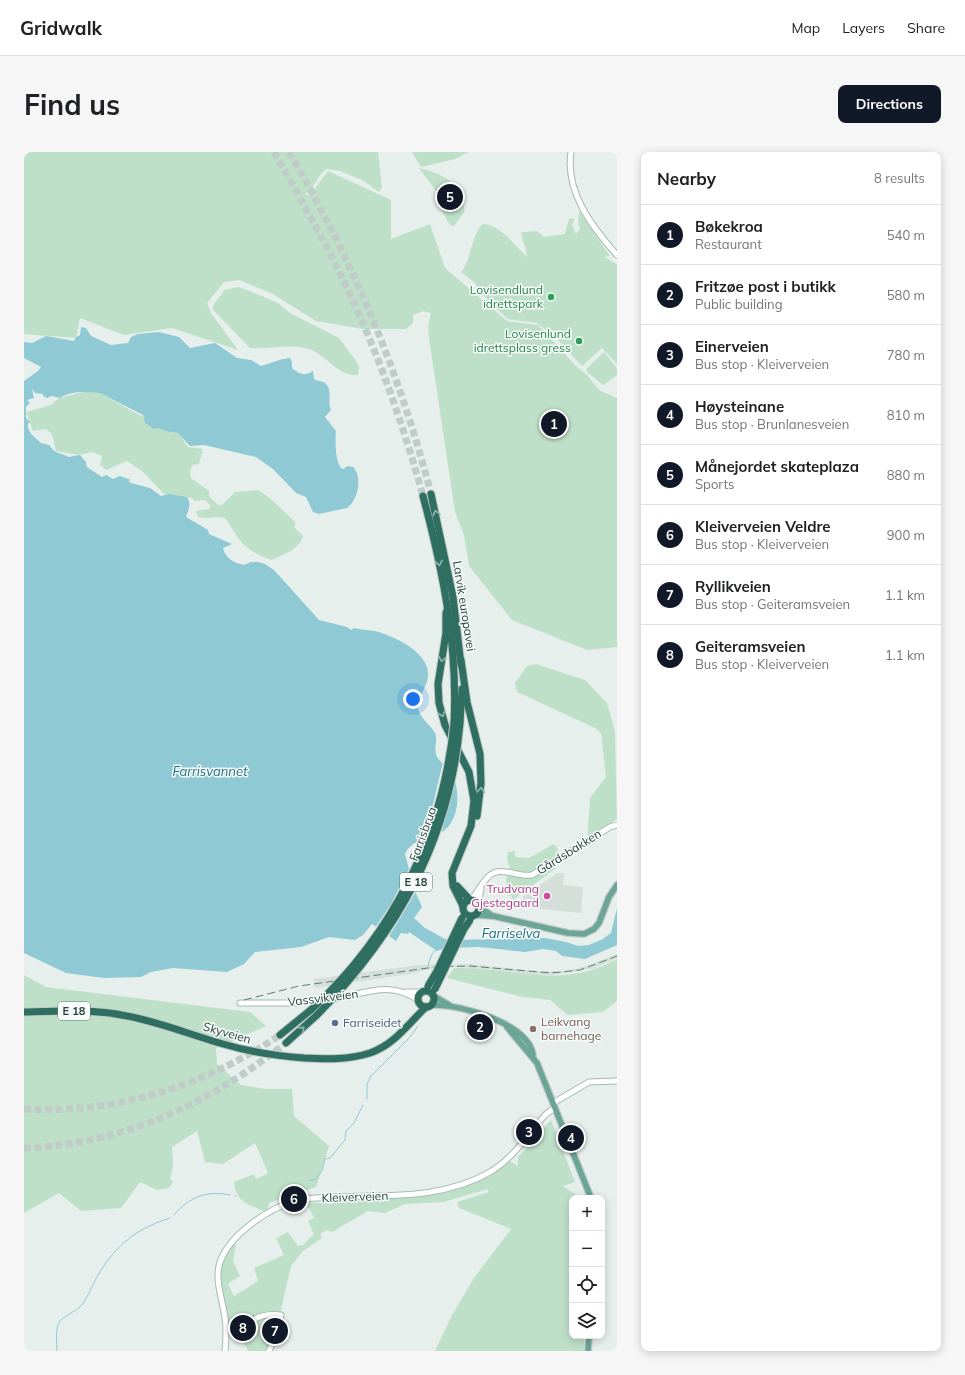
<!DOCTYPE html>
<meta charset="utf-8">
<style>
body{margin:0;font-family:Mulish,sans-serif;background:#f6f6f6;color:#202124}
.controls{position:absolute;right:12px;bottom:12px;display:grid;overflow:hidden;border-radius:8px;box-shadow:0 2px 10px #0003}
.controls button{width:36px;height:36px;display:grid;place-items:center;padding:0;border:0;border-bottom:1px solid #e0e0e0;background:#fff;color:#202124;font:20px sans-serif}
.you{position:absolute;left:389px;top:547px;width:14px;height:14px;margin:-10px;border:3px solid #fff;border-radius:50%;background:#1a73e8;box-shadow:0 0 0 6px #1a73e833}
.badge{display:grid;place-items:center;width:26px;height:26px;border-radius:50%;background:#111827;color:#fff;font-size:13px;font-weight:700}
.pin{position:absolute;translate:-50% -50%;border:2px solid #fff;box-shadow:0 1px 4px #0006}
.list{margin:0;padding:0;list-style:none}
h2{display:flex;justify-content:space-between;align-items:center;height:52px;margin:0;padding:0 16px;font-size:17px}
h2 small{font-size:13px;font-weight:400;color:#757577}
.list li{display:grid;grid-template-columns:26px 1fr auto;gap:12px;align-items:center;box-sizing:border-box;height:60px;padding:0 16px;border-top:1px solid #e0e0e0}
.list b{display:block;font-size:15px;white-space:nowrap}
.list p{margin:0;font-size:13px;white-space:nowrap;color:#757577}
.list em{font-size:13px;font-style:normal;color:#757577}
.icon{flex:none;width:22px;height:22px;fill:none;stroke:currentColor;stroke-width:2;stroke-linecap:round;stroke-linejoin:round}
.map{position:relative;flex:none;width:593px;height:1199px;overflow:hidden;border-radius:8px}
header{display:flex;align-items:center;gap:24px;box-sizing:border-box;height:56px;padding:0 20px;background:#fff;border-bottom:1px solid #e0e0e0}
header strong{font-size:19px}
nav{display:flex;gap:22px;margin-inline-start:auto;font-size:14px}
.intro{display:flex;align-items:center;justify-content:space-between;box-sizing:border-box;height:96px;padding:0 24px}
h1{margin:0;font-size:28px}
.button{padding:10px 18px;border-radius:8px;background:#111827;color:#fff;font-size:14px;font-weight:700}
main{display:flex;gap:24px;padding:0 24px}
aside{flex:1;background:#fff;border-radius:8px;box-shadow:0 2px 10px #0003}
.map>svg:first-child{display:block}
.built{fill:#d4dfda}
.green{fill:#bfe0c8}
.water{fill:#8ec9d4}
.pier{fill:#e6efeb}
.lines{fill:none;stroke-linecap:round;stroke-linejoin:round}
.stream{stroke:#8ec9d4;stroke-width:1}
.highway-tunnel{stroke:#bfccc8;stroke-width:7;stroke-dasharray:7 3.5;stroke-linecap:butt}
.secondary-casing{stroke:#a4bbb3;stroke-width:7}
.primary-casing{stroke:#c2cac8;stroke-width:8}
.highway-casing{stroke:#c2cac8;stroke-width:9}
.secondary{stroke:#fff;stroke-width:5}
.primary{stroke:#6aa596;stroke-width:5.5}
.highway{stroke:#2f6f62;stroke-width:7}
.rail{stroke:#5f7d75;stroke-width:1;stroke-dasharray:8 4;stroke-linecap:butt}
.highway-bridge-casing{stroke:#c2cac8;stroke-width:9;stroke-linecap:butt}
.highway-bridge{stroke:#2f6f62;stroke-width:7}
.oneway{stroke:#93b5ae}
.leisure-dot{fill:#2e9e5b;stroke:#f7fbf9;stroke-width:1.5}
.hotel-dot{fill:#d1479c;stroke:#f7fbf9;stroke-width:1.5}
.service-dot{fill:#5c6f8a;stroke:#f7fbf9;stroke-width:1.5}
.education-dot{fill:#8d6e63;stroke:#f7fbf9;stroke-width:1.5}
.labels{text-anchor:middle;stroke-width:3;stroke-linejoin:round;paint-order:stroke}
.shield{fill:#f7fbf9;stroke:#637a73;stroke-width:1}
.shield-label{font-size:11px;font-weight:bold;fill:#24423a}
.leisure-label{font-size:12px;fill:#27864d;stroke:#f7fbf9;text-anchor:end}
.street-label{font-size:12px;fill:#24423a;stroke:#f7fbf9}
.hotel-label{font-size:12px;fill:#b23c85;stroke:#f7fbf9;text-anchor:end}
.education-label{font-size:12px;fill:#785e54;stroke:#f7fbf9;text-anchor:start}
.service-label{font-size:12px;fill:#4e5e75;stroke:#f7fbf9;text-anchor:start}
.water-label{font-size:13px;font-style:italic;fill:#1c6f80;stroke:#f7fbf9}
</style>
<header>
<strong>Gridwalk</strong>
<nav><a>Map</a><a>Layers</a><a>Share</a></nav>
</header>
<div class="intro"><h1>Find us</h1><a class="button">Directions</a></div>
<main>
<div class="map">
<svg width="593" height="1199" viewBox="0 0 593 1199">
<rect width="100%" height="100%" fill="#e6efeb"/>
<!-- built -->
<g class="built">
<path d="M533,721H540L539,733L559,735L557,761L498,755L499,745Z"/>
<path d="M593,802V806L571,816L530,823H508L464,817L433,815L410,816L385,822L291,836L289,827L395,813L445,812L512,819H542L563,814Z"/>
</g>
<!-- green -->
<g class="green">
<path d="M0,0H354L358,35L355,40L340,29L316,19L303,17C293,22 292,36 281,42L285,44L304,19L367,48V87L406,72L421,116L483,169L514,173L551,213L563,223L575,238L593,246V495L563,498L488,468L445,414L440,383L431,360L405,186L404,174L407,161L399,159L389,163V171L382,177H339L292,169L247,141L215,128L200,130L183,151L187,161L214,198L148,176L100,183L56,166L52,186L0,182Z"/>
<path d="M388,0H445L431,7L397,15Z"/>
<path d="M395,16C422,23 435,30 441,59L430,74L426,73L413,50L414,44L410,36Z"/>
<path d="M555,59L586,104L580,105L593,112V212L578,196L558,214L532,186L513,171L484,167L465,150L450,130L437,120C448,107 446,85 459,72C477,73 491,94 503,105C503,96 498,89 497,80L513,79L520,85L541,82L545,67L551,66L548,73L552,82L556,77L554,69Z"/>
<path d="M214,135L226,139L254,151L266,161L315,186L332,209L335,214L334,223C314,225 301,202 285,197C266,191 244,198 226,196L189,158C188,150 197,146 200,138Z"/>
<path d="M580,200L593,216V223L579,233L563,220L562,217Z"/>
<path d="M67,238L76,241L119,265L125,274L155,281L164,295L179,297L175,312L169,313L166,319L167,326L185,339V344L194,353H198L211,340L234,338L246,346L272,371L270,375L279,384C276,397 260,402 248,408C221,399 217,391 202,367C193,363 184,368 174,365L172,359L185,357L187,354L181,348L171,349L168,346L140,342L118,319L103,309L82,318L76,313L78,304L68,300L55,303L32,299L28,282L22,277L9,279L2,260L27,253L35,246Z"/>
<path d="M512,512L561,528L583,551L591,580L593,667L564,686C563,672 566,659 566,646L582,625L577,581L571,576L493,540L491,531L503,514Z"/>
<path d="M530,692C537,698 533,704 528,710L532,716L489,748L487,743L484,744L482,727L486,717L483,707L484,700L491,699V705L505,706Z"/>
<path d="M593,807V849L579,860L544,863L526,848L499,845L423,826L430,816C489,814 535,839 593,807Z"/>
<path d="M0,823L22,835L226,860L242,874L192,896L193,912L217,933L242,937H268L270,964L305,994L292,1035L245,1051L243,1061C225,1052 212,1051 210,1030L230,1022L232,1027L244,1021L231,991L199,1012L181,1010L173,979L148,995L149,1015L146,1026L149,1030L145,1036L133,1038L116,1030L97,1056L57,1059L35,1041L0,1061Z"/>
<path d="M527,968L551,1030L539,1034L557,1046H548V1184H560V1199H411L428,1163L450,1126L487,1077L435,1056L433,1050L465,1040L463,1037L420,1050L381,1052L361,1061L344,1059L308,1080L303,1078L296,1082L298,1086L279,1099L267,1114L256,1162L243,1199H224L213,1174L204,1170C198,1144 188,1115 209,1092L212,1093L209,1109L216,1124L204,1132L210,1144L234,1129L230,1116L260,1103L252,1086L264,1080L274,1094L279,1093L290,1082L284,1069L290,1066L282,1051C305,1051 327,1049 349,1048C395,1045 449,1043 485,1009L494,1014V1005Z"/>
</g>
<!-- water -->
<path class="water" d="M57,175L62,176L67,184L87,193L104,191L107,185L114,182L135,180L155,185L166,196L191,191L213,206L227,208L237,214L259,207L266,206L268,210V216C274,221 280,225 289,219L290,227C294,230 299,228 302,232C309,239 303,250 307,258L301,265L312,279C311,288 311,313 319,317L324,314L329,315C339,325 334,348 323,356L295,362L289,360L282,345L272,341L249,317L232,305L180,293L166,294L154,281L142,279L134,276L130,277L121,271L119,263L76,241C62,240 48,238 36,246L28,244L23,246L19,244V242L11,241L8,237L10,246L3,248L6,251L2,255V266L6,270L4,272V276L7,282L17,291L25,293L30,299L45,305L56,303L62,310L63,315L78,325L82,323L89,327L96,324L107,328L104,329L107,331L126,336L137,344L145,342L163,345C168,353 164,358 162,365L184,378L185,382L208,392L199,396C201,406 210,411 220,413L227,410H234L241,412L250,418L295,468L323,475L327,478L330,476C338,478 347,478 355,480C373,486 406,501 404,524C403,536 393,545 394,556C396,567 406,572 411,581C414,588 410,595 412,602C414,609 419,611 424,616C436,630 437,660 424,675C412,688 389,684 381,702L385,717L383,721L398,755L390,766L401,776L421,787L426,788L521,786L542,790L554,794L565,793L579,787L587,781L593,756V793L561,807L538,804L532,799L519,797L501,800L455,795L421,796L413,799L385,780L384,782L377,781L372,789L348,772L339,783L331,788L305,785L277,795L231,800L220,812L203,820L149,816L127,820L117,825L80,826L42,821L0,801V229L14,219L17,215L0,206V190L8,191L22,184L50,189L52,185L56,183Z"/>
<!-- pier -->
<g class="pier">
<path d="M419,610L424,613L432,625L424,657L417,682L397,689L409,652Z"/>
<path d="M386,715L385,721L393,738L364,786L351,776L367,752Z"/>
</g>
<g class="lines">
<!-- stream -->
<g class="stream">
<path d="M404,814L407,804L411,798"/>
<path d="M343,947V932L347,924L386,885L394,874"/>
<path d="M285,1029L292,1027L298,1019L301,1007L306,1006L321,988L322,979L330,971L339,953"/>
<path d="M211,1044H212"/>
<path d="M150,1063C165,1045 183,1038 206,1043"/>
<path d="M33,1199C33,1191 31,1175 36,1169C44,1161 53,1160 60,1150C67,1139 71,1126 79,1115C97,1089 115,1076 146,1066"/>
</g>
<!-- highway-tunnel -->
<g class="highway-tunnel">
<path d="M250,0C275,44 300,88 322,134C354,201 379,272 399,344"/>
<path d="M265,0C328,107 376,221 407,342"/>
<path d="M0,957C93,962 180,934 256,883"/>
<path d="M0,996C101,992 184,952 262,891"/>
</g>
<defs>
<g id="secondary">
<path d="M547,0C541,40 568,75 593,103"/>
<path d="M447,748C453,741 457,732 464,725C476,712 493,726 508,723L586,675L593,673"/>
<path d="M454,751L457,737"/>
<path d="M382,840H397"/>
<path d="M307,847C339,843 364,827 394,848"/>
<path d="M216,851H272L297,848"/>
<path d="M529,951L565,930L593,929"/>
<path d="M202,1178C225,1175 232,1159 257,1163L253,1181L245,1199"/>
<path d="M201,1199C202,1188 203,1177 201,1166C199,1151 194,1138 194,1124C193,1089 243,1057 273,1048C338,1039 407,1054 466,1020C482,1011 494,996 506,982C513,974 520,960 531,957"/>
</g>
<g id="primary">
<path d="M456,755L468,764"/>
<path d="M451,763L469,764L544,781L560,782L570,777L575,771L585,745L593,733"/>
<path d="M410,844L425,853"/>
<path d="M408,853C436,852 504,871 509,903"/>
<path d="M483,875L513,911L567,1046"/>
<path d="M564,1199L565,1184"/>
</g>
<g id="highway">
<path d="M407,342L429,445L437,513"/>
<path d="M399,344C419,419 434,493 430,571"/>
<path d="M424,455L422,461V481L414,532L415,551L421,573L445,620L450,649L447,674L428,721L429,734L439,754"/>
<path d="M437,508L443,550L456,602L457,631L453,664"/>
<path d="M436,571L438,537"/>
<path d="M433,734L446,748"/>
<circle cx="447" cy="756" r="8"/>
<circle cx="402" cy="847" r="8"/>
<path d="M0,860C34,859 69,857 103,864C136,870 167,883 199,892C226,900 252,904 280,906C302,907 325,908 346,901C371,892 384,872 402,855"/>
<path d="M256,883L288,857"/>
<path d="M262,891L293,863"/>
</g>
</defs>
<!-- secondary casing -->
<use href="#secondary" class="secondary-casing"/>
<!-- primary casing -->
<use href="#primary" class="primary-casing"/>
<!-- highway casing -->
<use href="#highway" class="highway-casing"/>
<!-- secondary -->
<use href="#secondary" class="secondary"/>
<!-- primary -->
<use href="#primary" class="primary"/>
<!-- highway -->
<use href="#highway" class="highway"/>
<!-- rail -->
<path class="rail" d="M220,848L275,834L411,815L446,814L527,821L556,818L593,804"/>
<defs>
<g id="highway-bridge">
<path d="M404,834L413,819L438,766"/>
<path d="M411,837L440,777L446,768"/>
<path d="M288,857C370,781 419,682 430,571"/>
<path d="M293,863C374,781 426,687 436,571"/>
</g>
</defs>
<!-- highway-bridge casing -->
<use href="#highway-bridge" class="highway-bridge-casing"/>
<!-- highway-bridge -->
<use href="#highway-bridge" class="highway-bridge"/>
</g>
<!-- one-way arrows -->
<defs><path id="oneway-chevron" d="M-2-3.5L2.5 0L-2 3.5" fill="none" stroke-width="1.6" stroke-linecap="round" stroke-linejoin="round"/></defs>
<g class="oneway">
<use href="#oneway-chevron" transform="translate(412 361) rotate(-103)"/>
<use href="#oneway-chevron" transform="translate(415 411) rotate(79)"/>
<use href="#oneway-chevron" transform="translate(418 507) rotate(100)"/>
<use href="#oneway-chevron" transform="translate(418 562) rotate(73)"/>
<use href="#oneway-chevron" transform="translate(457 638) rotate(-86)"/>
<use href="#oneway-chevron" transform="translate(278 877) rotate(-41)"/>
</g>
<!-- markers -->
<g class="leisure-dot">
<circle cx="527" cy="145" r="4"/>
<circle cx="555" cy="189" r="4"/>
</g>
<circle class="hotel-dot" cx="523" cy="744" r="4"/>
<circle class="service-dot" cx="311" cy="871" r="4"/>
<circle class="education-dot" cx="509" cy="877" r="4"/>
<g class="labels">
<!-- shield labels -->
<g class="shield">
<rect x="376" y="721" width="32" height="18" rx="3"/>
<rect x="34" y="850" width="32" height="18" rx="3"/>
</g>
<g class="shield-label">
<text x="392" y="734">E 18</text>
<text x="50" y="863">E 18</text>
</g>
<!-- leisure labels -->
<g class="leisure-label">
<text x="519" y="142">Lovisendlund<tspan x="519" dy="14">idrettspark</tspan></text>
<text x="547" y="186">Lovisenlund<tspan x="547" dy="14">idrettsplass gress</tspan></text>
</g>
<!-- street labels -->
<g class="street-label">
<text transform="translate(440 454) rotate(81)" y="4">Larvik europavei</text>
<text transform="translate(399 682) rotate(-70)" y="4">Farrisbrua</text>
<text transform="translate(545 700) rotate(-32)" y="4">Gårdsbakken</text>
<text transform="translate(299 846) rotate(-7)" y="4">Vassvikveien</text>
<text transform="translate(203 881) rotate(16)" y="4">Skyveien</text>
<text transform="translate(331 1045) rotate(-2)" y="4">Kleiverveien</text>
</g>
<!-- hotel labels -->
<g class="hotel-label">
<text x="515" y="741">Trudvang<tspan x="515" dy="14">Gjestegaard</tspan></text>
</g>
<!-- education labels -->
<g class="education-label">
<text x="517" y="874">Leikvang<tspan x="517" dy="14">barnehage</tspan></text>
</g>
<!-- service labels -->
<g class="service-label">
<text x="319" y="875">Farriseidet</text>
</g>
<!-- water labels -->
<g class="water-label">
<text x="186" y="624">Farrisvannet</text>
<text x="487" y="786">Farriselva</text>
</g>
</g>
</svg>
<div class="controls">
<button>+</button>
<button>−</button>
<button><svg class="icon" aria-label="locate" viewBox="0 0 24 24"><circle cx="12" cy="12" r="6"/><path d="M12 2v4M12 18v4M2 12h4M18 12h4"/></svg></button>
<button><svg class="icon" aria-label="layers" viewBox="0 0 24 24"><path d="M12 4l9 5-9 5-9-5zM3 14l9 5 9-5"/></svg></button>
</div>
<div class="you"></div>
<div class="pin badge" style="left:530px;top:272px">1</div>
<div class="pin badge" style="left:456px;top:875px">2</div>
<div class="pin badge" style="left:505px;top:980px">3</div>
<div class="pin badge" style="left:547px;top:986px">4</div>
<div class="pin badge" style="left:426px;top:45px">5</div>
<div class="pin badge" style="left:270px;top:1047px">6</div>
<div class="pin badge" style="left:251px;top:1179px">7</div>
<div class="pin badge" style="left:219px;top:1176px">8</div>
</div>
<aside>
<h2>Nearby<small>8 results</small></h2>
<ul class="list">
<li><span class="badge">1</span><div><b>Bøkekroa</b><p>Restaurant</p></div><em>540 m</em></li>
<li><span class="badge">2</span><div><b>Fritzøe post i butikk</b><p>Public building</p></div><em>580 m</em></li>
<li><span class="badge">3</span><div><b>Einerveien</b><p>Bus stop · Kleiverveien</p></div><em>780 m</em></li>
<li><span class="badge">4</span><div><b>Høysteinane</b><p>Bus stop · Brunlanesveien</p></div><em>810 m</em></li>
<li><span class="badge">5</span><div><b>Månejordet skateplaza</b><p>Sports</p></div><em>880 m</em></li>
<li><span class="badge">6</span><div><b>Kleiverveien Veldre</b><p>Bus stop · Kleiverveien</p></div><em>900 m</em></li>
<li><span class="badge">7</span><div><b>Ryllikveien</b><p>Bus stop · Geiteramsveien</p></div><em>1.1 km</em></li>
<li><span class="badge">8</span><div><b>Geiteramsveien</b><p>Bus stop · Kleiverveien</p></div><em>1.1 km</em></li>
</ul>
</aside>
</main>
